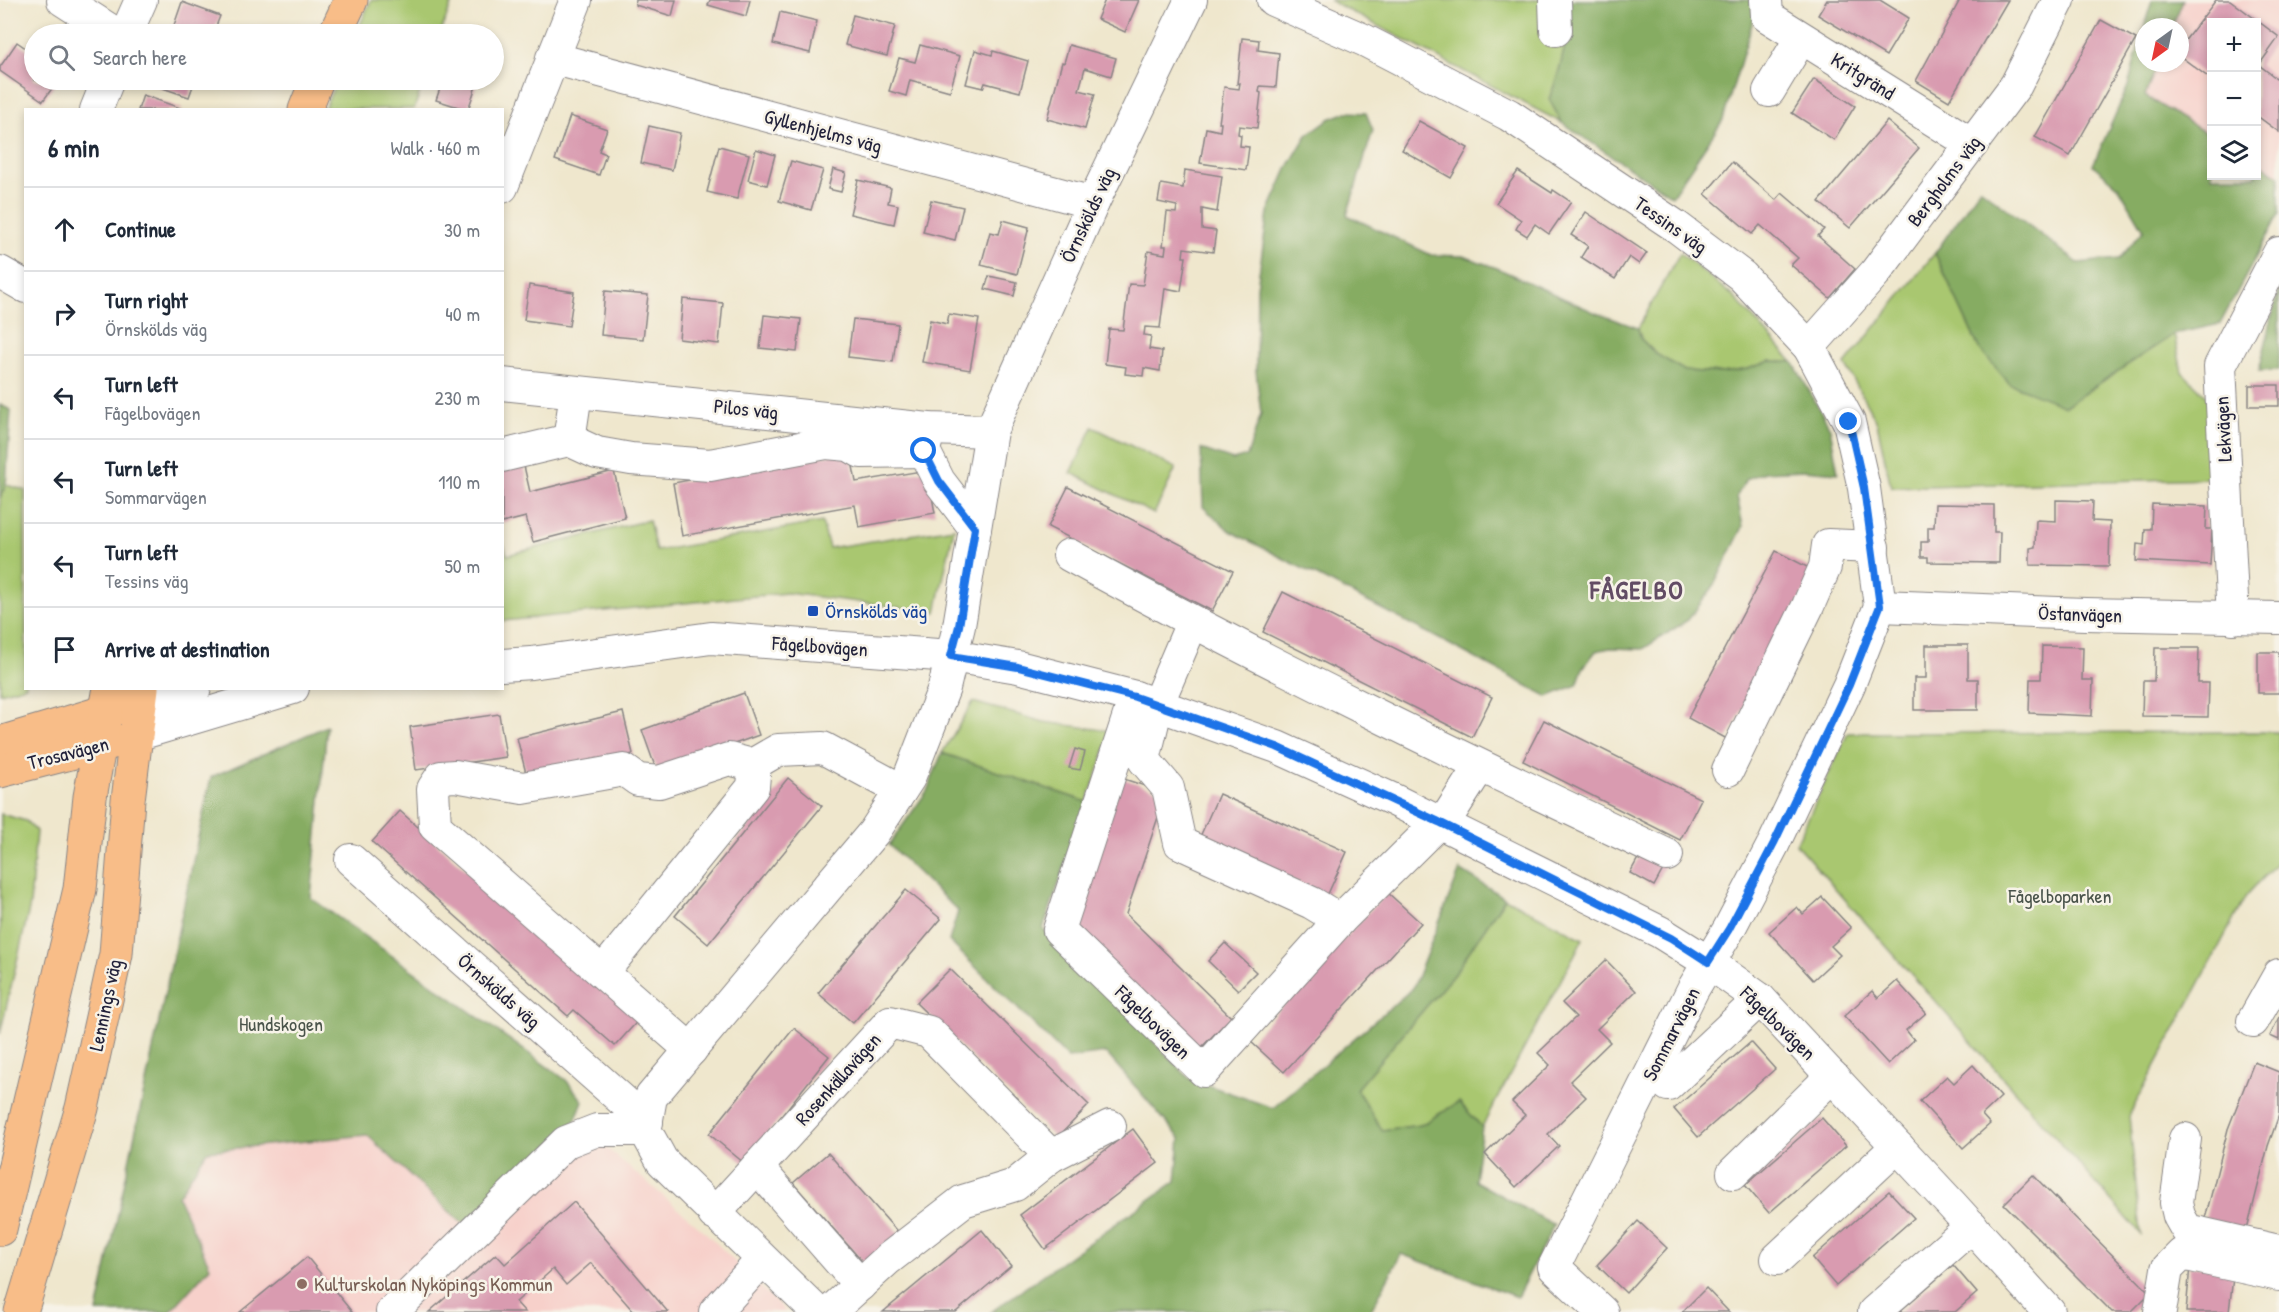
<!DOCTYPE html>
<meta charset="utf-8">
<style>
body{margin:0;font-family:"Patrick Hand",sans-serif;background:#f6f6f7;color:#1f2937}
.controls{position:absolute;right:18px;top:18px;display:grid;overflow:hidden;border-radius:0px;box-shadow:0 3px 9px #0003}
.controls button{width:54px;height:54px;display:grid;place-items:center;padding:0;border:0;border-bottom:2px solid #e0e1e3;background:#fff;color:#1f2937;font:30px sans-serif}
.compass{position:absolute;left:2135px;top:18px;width:54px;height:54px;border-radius:50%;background:#fff;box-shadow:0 3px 9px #0003;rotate:213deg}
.stop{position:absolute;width:18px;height:18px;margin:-14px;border:4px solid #1a73e8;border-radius:50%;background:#fff}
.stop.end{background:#1a73e8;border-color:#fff;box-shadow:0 2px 6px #0008}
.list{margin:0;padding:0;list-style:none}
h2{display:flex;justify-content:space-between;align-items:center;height:78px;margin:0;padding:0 24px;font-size:26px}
h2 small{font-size:20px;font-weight:400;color:#747a83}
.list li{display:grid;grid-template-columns:39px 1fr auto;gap:18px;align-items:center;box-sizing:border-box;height:84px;padding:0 24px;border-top:2px solid #e0e1e3}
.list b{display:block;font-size:22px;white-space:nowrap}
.list p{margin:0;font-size:20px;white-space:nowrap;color:#747a83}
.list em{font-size:20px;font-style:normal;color:#747a83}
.icon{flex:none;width:33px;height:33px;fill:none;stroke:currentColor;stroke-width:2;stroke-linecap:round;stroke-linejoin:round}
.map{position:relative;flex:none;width:2279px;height:1312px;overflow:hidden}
.search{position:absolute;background:#fff;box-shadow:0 3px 9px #0003;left:24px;top:24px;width:480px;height:66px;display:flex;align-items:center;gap:15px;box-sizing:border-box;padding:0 21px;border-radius:33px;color:#747a83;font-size:22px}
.panel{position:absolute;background:#fff;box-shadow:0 3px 9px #0003;left:24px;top:108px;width:480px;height:582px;border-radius:0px}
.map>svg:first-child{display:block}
.built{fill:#f7d0ca}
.green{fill:#a9c76f;stroke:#667455;stroke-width:1.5}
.forest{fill:#86ac62;stroke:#54674e;stroke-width:1.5}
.building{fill:#d99bb0}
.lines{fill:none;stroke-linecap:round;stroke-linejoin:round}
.minor-casing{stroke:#888484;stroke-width:34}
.major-casing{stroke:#888484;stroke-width:35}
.minor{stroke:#fff;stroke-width:32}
.major{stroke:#f8bd88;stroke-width:33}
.route{stroke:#1a73e8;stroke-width:8}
.transit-dot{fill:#1a4fb4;stroke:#f7f3e8;stroke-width:2}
.education-dot{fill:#8d6e63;stroke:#f7f3e8;stroke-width:2}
.labels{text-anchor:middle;stroke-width:5;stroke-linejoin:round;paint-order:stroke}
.street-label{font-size:20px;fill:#22223b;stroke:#f7f3e8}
.transit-label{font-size:20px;fill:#164399;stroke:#f7f3e8;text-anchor:start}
.park-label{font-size:20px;fill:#4a544b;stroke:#f7f3e8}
.education-label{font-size:20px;fill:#785e54;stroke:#f7f3e8;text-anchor:start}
.district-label{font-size:26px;font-weight:bold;letter-spacing:1.5px;fill:#624c64;stroke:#f7f3e8}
</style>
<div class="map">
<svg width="2279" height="1312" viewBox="0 0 2279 1312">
<rect width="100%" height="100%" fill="#f7f3e8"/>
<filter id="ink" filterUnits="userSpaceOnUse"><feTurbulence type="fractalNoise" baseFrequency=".0167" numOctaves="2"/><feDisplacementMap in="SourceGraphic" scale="12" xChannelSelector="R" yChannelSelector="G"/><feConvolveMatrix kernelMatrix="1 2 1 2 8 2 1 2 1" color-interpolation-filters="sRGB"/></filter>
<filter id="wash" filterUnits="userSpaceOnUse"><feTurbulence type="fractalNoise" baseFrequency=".008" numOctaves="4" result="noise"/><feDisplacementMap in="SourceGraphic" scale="24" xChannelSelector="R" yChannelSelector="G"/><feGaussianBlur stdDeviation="1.35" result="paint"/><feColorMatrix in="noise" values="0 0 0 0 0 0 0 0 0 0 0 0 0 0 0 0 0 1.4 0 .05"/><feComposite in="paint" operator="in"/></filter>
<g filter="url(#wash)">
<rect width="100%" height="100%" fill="#efe7cd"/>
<!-- built -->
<g class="built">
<path d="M2183,0H2279V175L2257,162L2256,22H2212L2211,136L2144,96L2158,63H2180V27H2172Z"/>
<path d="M575,1121L702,1229L786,1312H170L210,1267L178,1196L207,1151L367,1135L463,1224Z"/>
</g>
<!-- green -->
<g class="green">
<path d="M371,0H453L440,34H356Z"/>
<path d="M1329,0H1568C1567,40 1564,62 1549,99L1562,123Z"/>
<path d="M337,80H424L414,109H324Z"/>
<path d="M1680,253L1733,296L1793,362L1770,361L1748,369L1723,373L1685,371L1656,354L1641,339L1638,328Z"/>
<path d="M1935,253L1979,348L2065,406L2174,334L2182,372L2210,400L2213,478L1891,487L1877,423L1845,364Z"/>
<path d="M1093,427L1176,468L1154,514L1071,473Z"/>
<path d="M6,485L25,490L26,686L0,693V498Z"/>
<path d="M649,520L656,551L822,522L829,548L954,528L936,612L787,593L503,621V543L507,555Z"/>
<path d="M973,702L1044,722L1112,731L1087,802L942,753Z"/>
<path d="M2279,732V860L2246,896L2129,1116L2141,1234L1796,844L1848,733Z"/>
<path d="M1,814L26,821L36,831L30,905L0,1034Z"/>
<path d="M1505,898L1583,939L1482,1127L1459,1102L1421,1125L1382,1130L1356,1089L1454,974Z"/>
</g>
<!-- forest -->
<g class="forest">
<path d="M1568,0H1753L1755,14L1723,120L1672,196L1562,123L1549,99C1564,62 1567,40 1568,0Z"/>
<path d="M2152,0H2183L2172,27H2144Z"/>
<path d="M2144,28V63H2158L2145,96L2211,136L2212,176H2256L2257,162L2279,175V214L2220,324L2174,334L2065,406L2010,384L1979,348L1935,253L1980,188L2078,263L2119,259L2144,230L2118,186L2093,165L2128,86Z"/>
<path d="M1347,112L1366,113L1373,130L1347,215L1431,255L1463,256L1497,268L1596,313L1638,328L1641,339L1656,354L1685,371L1723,373L1748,369L1770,361L1793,362L1830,428L1838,473L1804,470L1765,472L1746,479L1737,496L1743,527L1713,587L1688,620L1643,649L1610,648L1596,651L1583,668L1577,685L1548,697L1430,634L1230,531L1203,507L1201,449L1233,460L1247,456L1261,414L1256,371L1257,287L1268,212L1289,165L1307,135L1329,119Z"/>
<path d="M2279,289V370L2259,371L2278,292Z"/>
<path d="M0,405L11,410L6,485L0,498Z"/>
<path d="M327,726L311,898L566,1080L583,1101L575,1121L463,1224L367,1135L207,1151L178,1196L210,1267L170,1312H97L211,777Z"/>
<path d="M942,753L1087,802L1043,929L1190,1079L1273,1108L1413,988L1460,870L1505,898L1454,974L1356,1089L1382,1130L1421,1125L1459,1102L1482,1127L1475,1181L1554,1225L1517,1297L1401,1254L1370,1312H991L1176,1181L1180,1138L1106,1053L1068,1058L949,941L958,911L889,845L927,791Z"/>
</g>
<g id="blocks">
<!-- building -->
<g class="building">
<path d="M636,0H676L672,16L635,5Z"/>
<path d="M710,0H750L746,16L708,5Z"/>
<path d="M1105,0H1139L1125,32L1097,19Z"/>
<path d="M1827,0H1880L1909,18L1886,56L1818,15Z"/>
<path d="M1960,0H2008L1949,101L1916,81Z"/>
<path d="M2216,0H2230L2279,37L2259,65L2276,78L2279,74V132L2256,115V22H2212V80L2180,56V47Z"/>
<path d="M182,2L220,16L213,34H171Z"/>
<path d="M780,12L817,21L810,53L773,44Z"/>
<path d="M853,15L895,26L887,56L845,45Z"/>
<path d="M2101,20L2136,39L2070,156L2035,137Z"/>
<path d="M1242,38L1259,40L1258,50L1279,53L1276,87L1260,86L1259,92L1261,93L1257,128L1239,126L1238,134L1241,135L1240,146L1249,147L1246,170L1200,163L1206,128L1220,131L1221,123H1219L1224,87L1239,89L1240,83L1237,84Z"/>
<path d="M17,42L34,54V80H58L43,101L0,71V67Z"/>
<path d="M920,45L960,56L950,91L910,80L906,96L889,91L899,58L915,62Z"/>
<path d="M1069,45L1116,58L1111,76L1085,68L1079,90L1095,94L1085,129L1047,119L1062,62L1064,63Z"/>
<path d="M975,50L992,55L993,51L1028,61L1020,92L985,83L983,88L966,84Z"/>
<path d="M1814,79L1855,106L1834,140L1792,113Z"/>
<path d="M152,80H195L189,97L151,84Z"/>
<path d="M443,80H478L468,110L436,100Z"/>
<path d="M143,95L183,109V110H138Z"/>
<path d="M570,116L607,129L599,151L606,154L599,175L555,160Z"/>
<path d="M1419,121L1468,148L1451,178L1402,150Z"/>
<path d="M1887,121L1919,148L1850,228L1819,202Z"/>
<path d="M649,126L680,133L672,170L641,163Z"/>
<path d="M719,146L749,154L737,199L707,192Z"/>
<path d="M756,149L775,155L767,185L748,180Z"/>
<path d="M791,161L823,170L811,210L779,201Z"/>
<path d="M1732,162L1776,200L1782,193L1824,229L1818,236L1855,269L1830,298L1791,265L1798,258L1760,225L1752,234L1705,194Z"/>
<path d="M833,169L846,173L841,192L828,189Z"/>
<path d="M1185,170L1222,176L1217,212L1202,209V229L1216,231L1213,252L1184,248L1183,257H1186L1181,291L1165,288L1160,328L1145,327L1144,335L1151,336L1149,349L1162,351L1160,371L1144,368L1143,376L1125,374L1126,367L1105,364L1109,329L1123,330L1129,284L1143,285L1148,251L1165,254L1166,246H1163L1167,212L1176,213L1177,206L1158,202L1161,184L1183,188Z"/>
<path d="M1518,171L1552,193L1553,190L1571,202L1549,234L1535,224L1527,236L1516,229L1521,220L1496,203Z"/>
<path d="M858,180L891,188L888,203L898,205L894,224L850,214Z"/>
<path d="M931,200L963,207L955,240L923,232Z"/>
<path d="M1586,212L1647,253L1639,264L1629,257L1615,279L1581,257L1588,246L1571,235Z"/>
<path d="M1003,220L1029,227L1017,274L981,265L990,232L999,234Z"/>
<path d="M989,276L1017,282L1014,296L985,289Z"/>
<path d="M529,285L574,292L569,326L524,320Z"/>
<path d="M605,291L648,295L643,339L601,335Z"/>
<path d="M683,299L723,303L719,344L679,339Z"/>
<path d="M949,314L979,319L970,370L922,362L930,320L947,324Z"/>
<path d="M764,315L801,319L797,352L760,348Z"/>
<path d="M853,319L898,324L893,362L848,357Z"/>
<rect x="2249" y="385" width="30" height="21"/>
<path d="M850,451L856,482L927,470L935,513L859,527L855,505L682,536L673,483Z"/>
<path d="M524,466L530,492L614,471L625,518L533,542L526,517L502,523V471Z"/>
<path d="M1068,487L1233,571L1212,611L1048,527Z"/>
<path d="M2056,500L2093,501L2092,521L2110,522L2109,566L2030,565V548L2035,547L2036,520L2056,521Z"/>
<path d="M1935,504L1994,505V532H2000L1999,563L1928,562V557H1921V542H1928V527H1934Z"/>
<path d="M2152,504L2207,506L2206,529H2212L2210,565L2136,561L2137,544L2144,545L2145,529H2151Z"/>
<path d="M1776,551L1815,571L1727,739L1688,718Z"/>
<path d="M1283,592L1492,697L1472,737L1263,632Z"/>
<path d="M1926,645H1968V679H1978V710H1914V678H1926Z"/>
<path d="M2042,646L2083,647L2082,680H2093L2092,716L2029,713L2030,679H2041Z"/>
<path d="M2155,648H2199L2198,683H2209L2208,717L2142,716L2143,681H2154Z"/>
<rect x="2258" y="652" width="21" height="41"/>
<path d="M744,693L759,735L657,772L642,730Z"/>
<path d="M623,712L633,754L528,781L517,738Z"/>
<path d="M499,714L506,757L416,770L410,727Z"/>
<path d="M1544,720L1701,799L1680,840L1523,761Z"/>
<path d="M1075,749L1085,752L1080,770L1069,768Z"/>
<path d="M788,778L822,806L708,944L675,916Z"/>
<path d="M1121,778L1166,793L1126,914L1231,1017L1195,1054L1070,931Z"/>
<path d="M1219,794L1347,852L1327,896L1199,839Z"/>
<path d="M400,811L601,990L644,1014L615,1046L574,1010L568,1016L372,842Z"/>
<path d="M1642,851L1666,864L1654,886L1630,873Z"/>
<path d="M906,890L941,919L853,1023L818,993Z"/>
<path d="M1387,892L1421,923L1284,1072L1250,1041Z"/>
<path d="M1822,897L1851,928L1831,946L1840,955L1813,980L1769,932L1797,907L1803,914Z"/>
<path d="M1225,943L1256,972L1238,990L1208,961Z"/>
<path d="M1606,960L1636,991L1597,1029L1610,1042L1570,1081L1586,1097L1548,1134L1559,1146L1516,1187L1485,1154L1525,1115L1512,1102L1550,1065L1538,1053L1576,1017L1562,1003Z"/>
<path d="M950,969L1089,1105L1056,1139L916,1003Z"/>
<path d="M1897,981L1926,1013L1906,1030L1914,1040L1888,1064L1844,1016L1872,991L1878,998Z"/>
<path d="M2279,1017V1040L2270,1036Z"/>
<path d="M794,1028L829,1056L744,1163L709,1134Z"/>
<path d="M1751,1042L1775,1069L1698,1137L1674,1109Z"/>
<path d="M2254,1062L2279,1072V1115L2268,1146L2247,1230L2205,1219L2228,1129Z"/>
<path d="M1973,1065L2001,1097L1982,1115L1990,1124L1963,1148L1920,1101L1947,1076L1954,1083Z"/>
<path d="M1822,1118L1846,1146L1769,1213L1745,1185Z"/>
<path d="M1133,1129L1158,1163L1045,1249L1020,1215Z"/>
<path d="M828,1153L902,1237L868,1268L793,1183Z"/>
<path d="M2033,1175L2150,1293L2131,1312H2112L2004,1204Z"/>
<path d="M1889,1191L1914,1218L1836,1286L1812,1258Z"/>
<path d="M574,1202L668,1312H634L591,1263L566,1285L553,1269L516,1302L525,1312H429L496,1254L505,1264Z"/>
<path d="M1638,1221L1667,1248L1626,1293L1597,1265Z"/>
<path d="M982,1230L1011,1266L956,1312H883Z"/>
<path d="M307,1257L352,1312H240Z"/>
<path d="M1953,1265L1977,1293L1955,1312H1899Z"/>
<path d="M2190,1266L2234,1268L2229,1312H2186Z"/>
<path d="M1706,1288L1729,1312H1682Z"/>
</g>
</g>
</g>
<g filter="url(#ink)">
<use href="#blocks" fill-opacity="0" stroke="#888484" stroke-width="1.5"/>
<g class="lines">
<defs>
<g id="minor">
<path d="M63,0L116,34"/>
<path d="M1273,0L1364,40L1509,115L1677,227L1742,276L1809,347L1849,422L1864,488L1880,606L1849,685L1774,843L1729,929L1693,989L1554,1267L1602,1312"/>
<path d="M1555,0L1556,30"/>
<path d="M1766,0L1767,16L1972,144"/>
<path d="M126,34L141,0"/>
<path d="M552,58L1093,203"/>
<path d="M1769,91L1801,38"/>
<path d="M96,110L108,80"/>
<path d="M502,187L576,0"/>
<path d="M0,272L26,287"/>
<path d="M1809,347L1875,273L2016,85L2059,0"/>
<path d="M502,384L929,429L991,431"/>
<path d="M569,440L597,453L631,459L710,465L826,443L849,445L861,452L924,451L929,429"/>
<path d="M924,451L939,481L975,528"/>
<path d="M502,456L569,440L576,393"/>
<path d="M1069,555C1265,663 1465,759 1667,855"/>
<path d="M1880,606L2085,614L2279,618"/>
<path d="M2233,618L2220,366L2279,253"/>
<path d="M1192,623L1157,705L1144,760L1168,788L1180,843L1312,903L1340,920"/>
<path d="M502,665L531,663L711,638L951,656L1018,667L1135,697L1277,747L1394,800L1660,932L1708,962L1760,999L1952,1205L2049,1312"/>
<path d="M1135,697L1059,930L1204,1071L1340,920L1439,822"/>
<path d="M140,701L195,688"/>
<path d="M136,735L293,688"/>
<path d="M1728,770L1808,606L1825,567L1828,545L1873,547"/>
<path d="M1443,824L1480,766"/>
<path d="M351,860L647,1122"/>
<path d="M603,972L753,787L755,763"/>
<path d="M2253,1021L2279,975"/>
<path d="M691,1050L435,826L433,789L441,777L455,776L523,788L624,770L638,780L659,782L729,759L752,765L778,750L823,748L901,790"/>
<path d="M1668,1085L1760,999"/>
<path d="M645,1130L651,1097L874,832L909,778L944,688L959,626L991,431L1093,203L1191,0"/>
<path d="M645,1130L662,1161L817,1312"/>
<path d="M2185,1139L2176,1203L2179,1216L2187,1230L2279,1251"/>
<path d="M757,1167L860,1285"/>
<path d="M1733,1173L1832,1076"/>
<path d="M714,1214L890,1022L929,1032L1051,1156"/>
<path d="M1777,1259L1887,1156L1899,1148"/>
<path d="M392,1312L566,1142L597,1130H645"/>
<path d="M715,1312L762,1260"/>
<path d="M830,1312L888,1259L963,1201L1015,1185L1051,1156L1110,1126"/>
<path d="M1874,1312L1972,1226"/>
<path d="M2160,1312L2167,1269L2182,1254L2279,1275"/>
</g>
<g id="major">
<path d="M335,34L351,0"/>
<path d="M305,110L317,80"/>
<path d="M0,743L124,706"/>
<path d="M0,771L117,741"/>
<path d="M0,1229L80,889L90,797L110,688"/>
<path d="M21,1312L82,1108L116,954L128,800L142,688"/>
</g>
</defs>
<!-- minor casing -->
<use href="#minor" class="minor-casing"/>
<!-- major casing -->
<use href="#major" class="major-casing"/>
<!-- minor -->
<use href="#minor" class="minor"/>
<!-- major -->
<use href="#major" class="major"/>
</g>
</g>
<g class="lines" filter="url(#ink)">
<!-- route -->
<path class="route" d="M924,451L939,481L975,528L959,626L951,656L1018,667L1135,697L1277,747L1439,822L1671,938L1708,962L1729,929L1774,843L1849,685L1880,606L1864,488L1849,422"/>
</g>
<!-- markers -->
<rect class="transit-dot" x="807" y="605" width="12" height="12" rx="3"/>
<circle class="education-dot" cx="302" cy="1284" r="6"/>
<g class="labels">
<!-- street labels -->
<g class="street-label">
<text transform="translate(1863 76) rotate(32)" y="7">Kritgränd</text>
<text transform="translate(823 131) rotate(15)" y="7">Gyllenhjelms väg</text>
<text transform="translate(1944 181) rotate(-53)" y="7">Bergholms väg</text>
<text transform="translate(1088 215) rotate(-65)" y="7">Örnskölds väg</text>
<text transform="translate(1671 225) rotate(35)" y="7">Tessins väg</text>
<text transform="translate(746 409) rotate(6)" y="7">Pilos väg</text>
<text transform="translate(2223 429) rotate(-93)" y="7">Lekvägen</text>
<text transform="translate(2080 614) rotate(2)" y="7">Östanvägen</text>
<text transform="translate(820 646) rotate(4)" y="7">Fågelbovägen</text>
<text transform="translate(68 753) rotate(-14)" y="7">Trosavägen</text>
<text transform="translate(499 991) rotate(41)" y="7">Örnskölds väg</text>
<text transform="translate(105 1005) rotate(-78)" y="7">Lennings väg</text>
<text transform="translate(1153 1022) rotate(44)" y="7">Fågelbovägen</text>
<text transform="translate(1778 1023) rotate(44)" y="7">Fågelbovägen</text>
<text transform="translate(1671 1034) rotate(-63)" y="7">Sommarvägen</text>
<text transform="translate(838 1079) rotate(-48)" y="7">Rosenkällavägen</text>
</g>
<!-- transit labels -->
<g class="transit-label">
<text x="825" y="618">Örnskölds väg</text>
</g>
<!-- park labels -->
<g class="park-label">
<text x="2060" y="903">Fågelboparken</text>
<text x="281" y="1031">Hundskogen</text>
</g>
<!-- education labels -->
<g class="education-label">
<text x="314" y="1291">Kulturskolan Nyköpings Kommun</text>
</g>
<!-- district labels -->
<g class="district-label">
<text x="1637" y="599">FÅGELBO</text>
</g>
</g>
</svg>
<div class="controls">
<button>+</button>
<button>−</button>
<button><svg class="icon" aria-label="layers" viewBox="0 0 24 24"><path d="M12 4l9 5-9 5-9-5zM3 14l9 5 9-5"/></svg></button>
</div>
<svg class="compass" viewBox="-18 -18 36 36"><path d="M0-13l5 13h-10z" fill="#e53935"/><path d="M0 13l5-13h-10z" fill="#747a83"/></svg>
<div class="stop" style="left:924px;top:451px"></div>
<div class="stop end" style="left:1849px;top:422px"></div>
<div class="search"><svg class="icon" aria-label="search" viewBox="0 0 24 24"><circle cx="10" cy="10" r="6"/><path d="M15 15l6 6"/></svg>Search here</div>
<section class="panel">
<h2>6 min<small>Walk · 460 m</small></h2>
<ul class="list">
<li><svg class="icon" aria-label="ahead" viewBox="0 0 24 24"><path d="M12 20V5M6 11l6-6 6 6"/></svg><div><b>Continue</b></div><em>30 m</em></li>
<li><svg class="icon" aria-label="right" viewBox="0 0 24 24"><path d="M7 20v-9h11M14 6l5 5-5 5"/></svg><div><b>Turn right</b><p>Örnskölds väg</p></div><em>40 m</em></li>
<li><svg class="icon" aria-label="left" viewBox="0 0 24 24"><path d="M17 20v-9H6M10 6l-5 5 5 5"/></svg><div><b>Turn left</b><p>Fågelbovägen</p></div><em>230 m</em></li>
<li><svg class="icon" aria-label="left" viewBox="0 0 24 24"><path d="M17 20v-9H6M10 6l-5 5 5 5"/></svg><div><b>Turn left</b><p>Sommarvägen</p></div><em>110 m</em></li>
<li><svg class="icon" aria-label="left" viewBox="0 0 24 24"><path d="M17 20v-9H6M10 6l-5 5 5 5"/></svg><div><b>Turn left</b><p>Tessins väg</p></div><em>50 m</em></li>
<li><svg class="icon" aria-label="arrive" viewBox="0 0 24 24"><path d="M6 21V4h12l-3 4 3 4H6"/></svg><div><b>Arrive at destination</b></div></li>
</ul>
</section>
</div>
